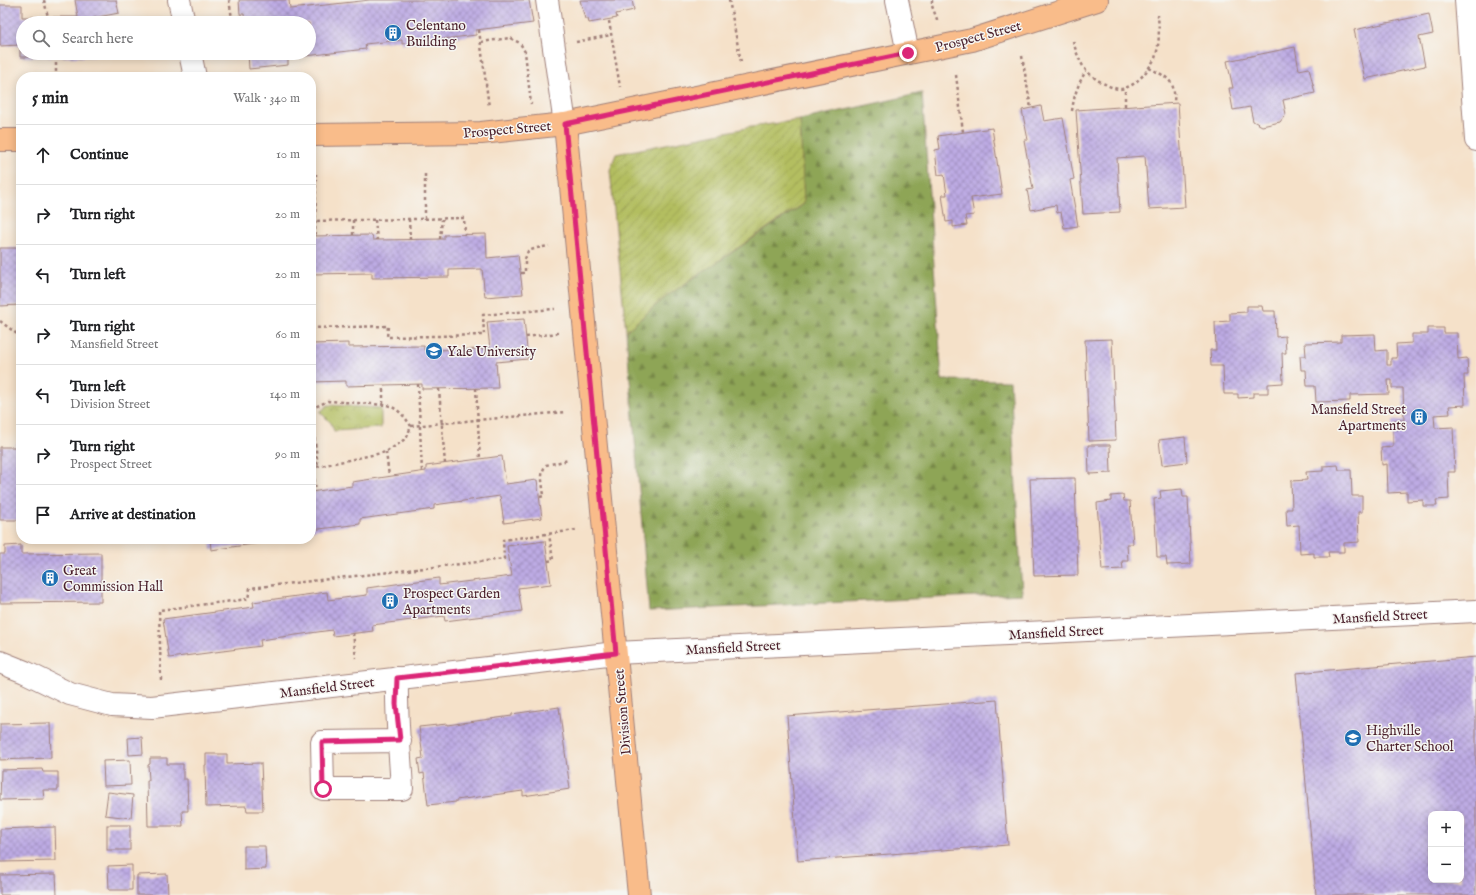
<!DOCTYPE html>
<meta charset="utf-8">
<style>
body{margin:0;font-family:"IM FELL English",serif;background:#f2f2f2;color:#202124}
.controls{position:absolute;right:12px;bottom:12px;display:grid;overflow:hidden;border-radius:8px;box-shadow:0 2px 10px #0003}
.controls button{width:36px;height:36px;display:grid;place-items:center;padding:0;border:0;border-bottom:1px solid #e0e0e0;background:#fff;color:#202124;font:20px sans-serif}
.stop{position:absolute;width:12px;height:12px;margin:-9px;border:3px solid #db2777;border-radius:50%;background:#fff}
.stop.end{background:#db2777;border-color:#fff;box-shadow:0 1px 4px #0008}
.list{margin:0;padding:0;list-style:none}
h2{display:flex;justify-content:space-between;align-items:center;height:52px;margin:0;padding:0 16px;font-size:17px}
h2 small{font-size:13px;font-weight:400;color:#757577}
.list li{display:grid;grid-template-columns:26px 1fr auto;gap:12px;align-items:center;box-sizing:border-box;height:60px;padding:0 16px;border-top:1px solid #e0e0e0}
.list b{display:block;font-size:15px;white-space:nowrap}
.list p{margin:0;font-size:13px;white-space:nowrap;color:#757577}
.list em{font-size:13px;font-style:normal;color:#757577}
.icon{flex:none;width:22px;height:22px;fill:none;stroke:currentColor;stroke-width:2;stroke-linecap:round;stroke-linejoin:round}
.map{position:relative;flex:none;width:1476px;height:895px;overflow:hidden}
.search{position:absolute;background:#fff;box-shadow:0 2px 10px #0003;left:16px;top:16px;width:300px;height:44px;display:flex;align-items:center;gap:10px;box-sizing:border-box;padding:0 14px;border-radius:22px;color:#757577;font-size:15px}
.panel{position:absolute;background:#fff;box-shadow:0 2px 10px #0003;left:16px;top:72px;width:300px;height:472px;border-radius:16px}
.map>svg:first-child{display:block}
.forest{fill:url(#forest-firs);stroke:#6c6240}
.park{fill:url(#park-crowns);stroke:#7e6e46}
.garden{fill:url(#garden-furrows);stroke:#7e6e46}
.building{fill:url(#building-cross-hatch);fill-rule:evenodd}
.lines{fill:none;stroke-linecap:round;stroke-linejoin:round}
.minor-casing{stroke:#a0807a;stroke-width:24}
.major-casing{stroke:#a0807a;stroke-width:24}
.path{stroke:#a0807a;stroke-width:2.5;stroke-dasharray:3 3;stroke-linecap:butt}
.minor{stroke:#fff;stroke-width:22}
.major{stroke:#f9bc8a;stroke-width:22}
.route{stroke:#db2777;stroke-width:5}
.labels{text-anchor:middle;stroke-width:3;stroke-linejoin:round;paint-order:stroke}
.poi-label{font-size:14px;fill:#4a1f2b;stroke:#f6f6f2;text-anchor:start}
.street-label{font-size:14px;fill:#4a1f2b;stroke:#f6f6f2}
</style>
<div class="map">
<svg width="1476" height="895" viewBox="0 0 1476 895">
<defs>
<pattern id="forest-firs" width="22" height="20" patternUnits="userSpaceOnUse"><rect width="22" height="20" fill="#8ea556"/><path d="M5 1l3.5 6h-7zM16 11l3.5 6h-7z" fill="#768647"/></pattern>
<pattern id="park-crowns" width="20" height="18" patternUnits="userSpaceOnUse"><rect width="20" height="18" fill="#b3be60"/><path d="M2 6a3 3 0 1 1 6 0M12 15a3 3 0 1 1 6 0" fill="none" stroke="#949a4f"/></pattern>
<pattern id="garden-furrows" width="10" height="10" patternUnits="userSpaceOnUse"><rect width="10" height="10" fill="#b3be60"/><path d="M-1 1l2-2M0 10L10 0M9 11l2-2" fill="none" stroke="#949a4f"/></pattern>
<pattern id="building-cross-hatch" width="8" height="8" patternUnits="userSpaceOnUse"><rect width="8" height="8" fill="#bdabe4"/><path d="M0 0l8 8M0 8l8-8" fill="none" stroke="#9c8bb9"/></pattern>
</defs>
<rect width="100%" height="100%" fill="#f6f6f2"/>
<filter id="ink" filterUnits="userSpaceOnUse"><feTurbulence type="fractalNoise" baseFrequency=".025" numOctaves="2"/><feDisplacementMap in="SourceGraphic" scale="8" xChannelSelector="R" yChannelSelector="G"/><feConvolveMatrix kernelMatrix="1 2 1 2 8 2 1 2 1" color-interpolation-filters="sRGB"/></filter>
<filter id="wash" filterUnits="userSpaceOnUse"><feTurbulence type="fractalNoise" baseFrequency=".012" numOctaves="4" result="noise"/><feDisplacementMap in="SourceGraphic" scale="16" xChannelSelector="R" yChannelSelector="G"/><feGaussianBlur stdDeviation="0.9" result="paint"/><feColorMatrix in="noise" values="0 0 0 0 0 0 0 0 0 0 0 0 0 0 0 0 0 1.4 0 .05"/><feComposite in="paint" operator="in"/></filter>
<g filter="url(#wash)">
<rect width="100%" height="100%" fill="#f5e1c9"/>
<!-- forest -->
<path class="forest" d="M922,93L942,380L1010,381L1022,594L649,611L626,331L667,296L804,204L800,120Z"/>
<!-- park -->
<path class="park" d="M328,405L381,408V428L334,431L331,423L320,412Z"/>
<!-- garden -->
<path class="garden" d="M800,120L804,203L667,296L626,331L610,170L616,154L751,127Z"/>
<g id="blocks">
<!-- building -->
<g class="building">
<path d="M75,0H116L119,13L93,18V23H23V53H94V57H20V45L0,46V5H22V17H78Z"/>
<path d="M239,0H289L290,9L370,0H529L533,23L476,30V35L402,44V40L365,44L366,49L288,58V65L249,69L248,53H309V23H245L244,14H240Z"/>
<path d="M580,0H632L634,10L616,14L617,18L589,23L588,19H585Z"/>
<path d="M1429,14L1433,34L1419,37L1425,66L1365,79L1354,30Z"/>
<path d="M1295,47L1299,70L1309,68L1315,93L1283,100L1286,114L1280,122L1262,126L1253,121L1250,107L1233,110L1229,88H1233L1227,61Z"/>
<path d="M1178,103L1185,207L1149,209L1145,156L1117,158L1120,212L1083,214L1076,110Z"/>
<path d="M1041,106L1044,121L1063,118L1074,179L1070,180L1078,226L1064,228L1061,212L1057,213L1056,205L1031,210L1027,190L1033,189L1024,140H1028L1022,110Z"/>
<path d="M992,128L1002,194L971,198L974,215L965,216L967,225L953,227V221L946,222L942,195H947L944,174L938,175L935,150L940,149L938,136Z"/>
<path d="M486,234L487,258L518,255L523,294L485,297L482,269L449,270V277L372,278V273L311,274V236L372,235L373,240H377L444,239V235Z"/>
<path d="M0,248H21V305L0,306Z"/>
<path d="M1247,306H1262L1263,311H1275L1276,337L1285,336L1286,353H1282L1283,383L1268,384V393H1253V397L1238,398V394H1224L1223,366H1211L1210,350H1216L1215,322L1230,321V313L1247,312Z"/>
<path d="M524,319L528,359L496,362L498,388L422,389V384L346,386V381L311,382V344L348,343V347L424,346V350L490,349L487,322Z"/>
<path d="M1428,328H1444V333H1457L1458,359L1467,358L1468,375H1464L1465,405L1449,406L1450,414L1434,415L1435,428L1453,427L1455,472H1448L1449,499L1436,500L1437,506H1423V500L1407,501V492L1388,493L1387,464L1382,465L1381,448L1393,447V420H1404L1403,388H1392V380H1388L1389,394L1350,395V401L1316,402L1315,386H1307L1306,370H1301L1300,356H1306L1305,343L1341,342V335L1375,334L1376,351L1387,350V365H1391V358H1397L1396,344L1412,343V334H1428Z"/>
<path d="M1112,339L1116,440L1089,441L1085,340Z"/>
<path d="M1185,437L1187,462L1162,465L1159,440Z"/>
<path d="M16,443H21V520H0V447H16Z"/>
<path d="M1088,445H1110L1111,473L1089,474Z"/>
<path d="M502,456L506,484L537,480L542,518L504,523L500,496L434,505V509L360,519V524L311,530V492L352,486V482L426,471V466Z"/>
<path d="M1338,465L1339,470H1351L1352,496H1362V512H1358L1359,542L1344,543V552H1328L1329,557H1314V553L1300,554L1299,525L1287,526L1286,509H1292L1291,481L1307,480L1306,472L1323,471V466Z"/>
<path d="M1075,478L1078,575L1034,576L1030,479Z"/>
<path d="M1182,489L1183,497H1188L1191,564L1167,565L1166,557H1157L1154,499L1161,498L1160,491Z"/>
<path d="M1123,495L1124,501H1130L1133,544H1127L1128,561H1122L1123,569L1102,570L1097,503L1111,501V496Z"/>
<path d="M210,539H281V540L211,550Z"/>
<path d="M545,541L551,584L518,588L522,611L445,621L444,616L372,625L373,631L333,636L332,630L260,640L261,646L169,658L163,619L254,607L253,602L327,592L328,600L367,595V588L439,578V585L512,576L507,546Z"/>
<path d="M21,545V554L101,553V602L0,603V554H5V546Z"/>
<path d="M1476,657V895H1316L1296,673ZM1431,814H1461V880H1431Z"/>
<path d="M997,700L1008,845L798,861L787,716Z"/>
<path d="M559,707L570,789L523,796V791L456,800V802L428,805L424,773L420,774L418,759L423,758L419,727L447,724V725L512,716V714Z"/>
<path d="M50,723L51,758L0,760V724Z"/>
<path d="M142,737L143,754L129,755L128,738Z"/>
<path d="M206,754H227V764L261,763L263,811H247L246,806L206,807L205,765H206Z"/>
<path d="M150,758H167V764H183V779H187L188,811H182L183,826H148L147,780H149L148,765L150,764Z"/>
<path d="M130,760L131,785L104,786L103,761Z"/>
<path d="M42,769L43,772H58V790H43L44,799L0,800L1,770Z"/>
<path d="M108,792L133,795L131,818L105,815Z"/>
<rect x="107" y="825" width="23" height="25"/>
<path d="M55,827L56,861L0,862V829Z"/>
<path d="M244,846H265L266,869L244,870Z"/>
<path d="M132,865V890H109L108,866Z"/>
<path d="M56,874L57,895H0V875Z"/>
<path d="M167,874L168,895H137V875Z"/>
</g>
</g>
</g>
<g filter="url(#ink)">
<use href="#blocks" fill-opacity="0" stroke="#a0807a" stroke-width="1"/>
<g class="lines">
<defs>
<g id="minor">
<path d="M179,0L184,23"/>
<path d="M547,0L565,124"/>
<path d="M897,0L908,53"/>
<path d="M1466,0L1476,140"/>
<path d="M190,53L195,77"/>
<path d="M0,662L25,672L70,694L112,705L152,707L616,653L1476,611"/>
<path d="M397,678C396,716 400,752 402,789H323L322,742L400,741"/>
</g>
<g id="major">
<path d="M565,124L639,895"/>
<path d="M311,135L481,133L565,124L972,40L1097,0"/>
<path d="M0,140H21"/>
</g>
</defs>
<!-- minor casing -->
<use href="#minor" class="minor-casing"/>
<!-- major casing -->
<use href="#major" class="major-casing"/>
<!-- path -->
<g class="path">
<path d="M44,0L48,17"/>
<path d="M229,0L232,18"/>
<path d="M729,0L741,62"/>
<path d="M932,0V6L938,22"/>
<path d="M215,20L244,16"/>
<path d="M609,21L620,87"/>
<path d="M479,30L489,107"/>
<path d="M1073,41C1076,51 1079,61 1085,69C1090,75 1098,81 1105,84C1111,87 1119,91 1125,88C1138,84 1149,69 1155,58C1160,44 1159,29 1158,15"/>
<path d="M481,42L510,38L520,43L525,52L531,104"/>
<path d="M576,42L611,35"/>
<path d="M1022,56L1031,108"/>
<path d="M56,57V77"/>
<path d="M1149,68C1167,77 1176,80 1174,103"/>
<path d="M956,75L963,132"/>
<path d="M1125,106V89"/>
<path d="M1072,111C1074,95 1078,84 1086,71"/>
<path d="M409,219L410,239"/>
<path d="M425,219V173"/>
<path d="M353,220V235"/>
<path d="M375,220L377,240"/>
<path d="M311,221L464,218L465,234"/>
<path d="M315,236L316,174"/>
<path d="M440,239L442,219"/>
<path d="M521,273H525V259L528,251L537,248L549,246"/>
<path d="M0,321L21,337"/>
<path d="M311,328L388,326L387,337L484,335L483,315L555,309"/>
<path d="M526,337L558,333"/>
<path d="M418,384L422,472"/>
<path d="M476,388L480,459"/>
<path d="M439,389L445,464"/>
<path d="M383,404V385"/>
<path d="M311,408L318,467"/>
<path d="M311,409L328,401L387,405C399,409 404,416 411,426"/>
<path d="M386,452L389,476"/>
<path d="M313,467L316,491"/>
<path d="M311,468L386,452L400,443L407,437L411,426L565,412"/>
<path d="M540,497L544,496C543,485 539,474 546,465L569,460"/>
<path d="M548,561L553,560L549,534"/>
<path d="M353,633L356,658"/>
<path d="M161,680L159,610L248,599L250,588L504,559L503,540L576,530"/>
</g>
<!-- minor -->
<use href="#minor" class="minor"/>
<!-- major -->
<use href="#major" class="major"/>
</g>
</g>
<g class="lines" filter="url(#ink)">
<!-- route -->
<path class="route" d="M323,789L322,742L400,740L396,704L397,678L616,653L565,124L908,53"/>
</g>
<!-- icons -->
<defs>
<symbol id="building-disc" viewBox="-11 -11 22 22"><circle r="9.5" fill="#1f6fb2" stroke="#f6f6f2"/><path d="M-4-6H4V6H1V3H-1V6H-4ZM-2.5-4.3h1.7v1.8h-1.7ZM.8-4.3h1.7v1.8H.8ZM-2.5-1h1.7V.8h-1.7ZM.8-1h1.7V.8H.8Z" fill="#fff"/></symbol>
<symbol id="university-disc" viewBox="-11 -11 22 22"><circle r="9.5" fill="#1f6fb2" stroke="#f6f6f2"/><path d="M0-5L7-2L0 1L-7-2ZM-4 1L0 2.5L4 1V4Q0 6-4 4Z" fill="#fff"/></symbol>
<symbol id="school-disc" viewBox="-11 -11 22 22"><circle r="9.5" fill="#1f6fb2" stroke="#f6f6f2"/><path d="M0-5L7-2L0 1L-7-2ZM-4 1L0 2.5L4 1V4Q0 6-4 4Z" fill="#fff"/></symbol>
</defs>
<g fill-rule="evenodd">
<use href="#building-disc" x="383" y="23" width="20" height="20"/>
<use href="#university-disc" x="424" y="341" width="20" height="20"/>
<use href="#building-disc" x="1409" y="407" width="20" height="20"/>
<use href="#building-disc" x="40" y="568" width="20" height="20"/>
<use href="#building-disc" x="380" y="591" width="20" height="20"/>
<use href="#school-disc" x="1343" y="728" width="20" height="20"/>
</g>
<g class="labels">
<!-- poi labels -->
<g class="poi-label">
<text x="406" y="30">Celentano<tspan x="406" dy="16">Building</tspan></text>
<text x="447" y="356">Yale University</text>
<text x="1406" y="414" text-anchor="end">Mansfield Street<tspan x="1406" dy="16">Apartments</tspan></text>
<text x="63" y="575">Great<tspan x="63" dy="16">Commission Hall</tspan></text>
<text x="403" y="598">Prospect Garden<tspan x="403" dy="16">Apartments</tspan></text>
<text x="1366" y="735">Highville<tspan x="1366" dy="16">Charter School</tspan></text>
</g>
<!-- street labels -->
<g class="street-label">
<text transform="translate(978 36) rotate(-15)" y="5">Prospect Street</text>
<text transform="translate(507 129) rotate(-5)" y="5">Prospect Street</text>
<text transform="translate(1380 616) rotate(-3)" y="5">Mansfield Street</text>
<text transform="translate(1056 632) rotate(-3)" y="5">Mansfield Street</text>
<text transform="translate(733 647) rotate(-3)" y="5">Mansfield Street</text>
<text transform="translate(327 687) rotate(-7)" y="5">Mansfield Street</text>
<text transform="translate(622 712) rotate(-95)" y="5">Division Street</text>
</g>
</g>
</svg>
<div class="controls">
<button>+</button>
<button>−</button>
</div>
<div class="stop" style="left:323px;top:789px"></div>
<div class="stop end" style="left:908px;top:53px"></div>
<div class="search"><svg class="icon" aria-label="search" viewBox="0 0 24 24"><circle cx="10" cy="10" r="6"/><path d="M15 15l6 6"/></svg>Search here</div>
<section class="panel">
<h2>5 min<small>Walk · 340 m</small></h2>
<ul class="list">
<li><svg class="icon" aria-label="ahead" viewBox="0 0 24 24"><path d="M12 20V5M6 11l6-6 6 6"/></svg><div><b>Continue</b></div><em>10 m</em></li>
<li><svg class="icon" aria-label="right" viewBox="0 0 24 24"><path d="M7 20v-9h11M14 6l5 5-5 5"/></svg><div><b>Turn right</b></div><em>20 m</em></li>
<li><svg class="icon" aria-label="left" viewBox="0 0 24 24"><path d="M17 20v-9H6M10 6l-5 5 5 5"/></svg><div><b>Turn left</b></div><em>20 m</em></li>
<li><svg class="icon" aria-label="right" viewBox="0 0 24 24"><path d="M7 20v-9h11M14 6l5 5-5 5"/></svg><div><b>Turn right</b><p>Mansfield Street</p></div><em>60 m</em></li>
<li><svg class="icon" aria-label="left" viewBox="0 0 24 24"><path d="M17 20v-9H6M10 6l-5 5 5 5"/></svg><div><b>Turn left</b><p>Division Street</p></div><em>140 m</em></li>
<li><svg class="icon" aria-label="right" viewBox="0 0 24 24"><path d="M7 20v-9h11M14 6l5 5-5 5"/></svg><div><b>Turn right</b><p>Prospect Street</p></div><em>90 m</em></li>
<li><svg class="icon" aria-label="arrive" viewBox="0 0 24 24"><path d="M6 21V4h12l-3 4 3 4H6"/></svg><div><b>Arrive at destination</b></div></li>
</ul>
</section>
</div>
